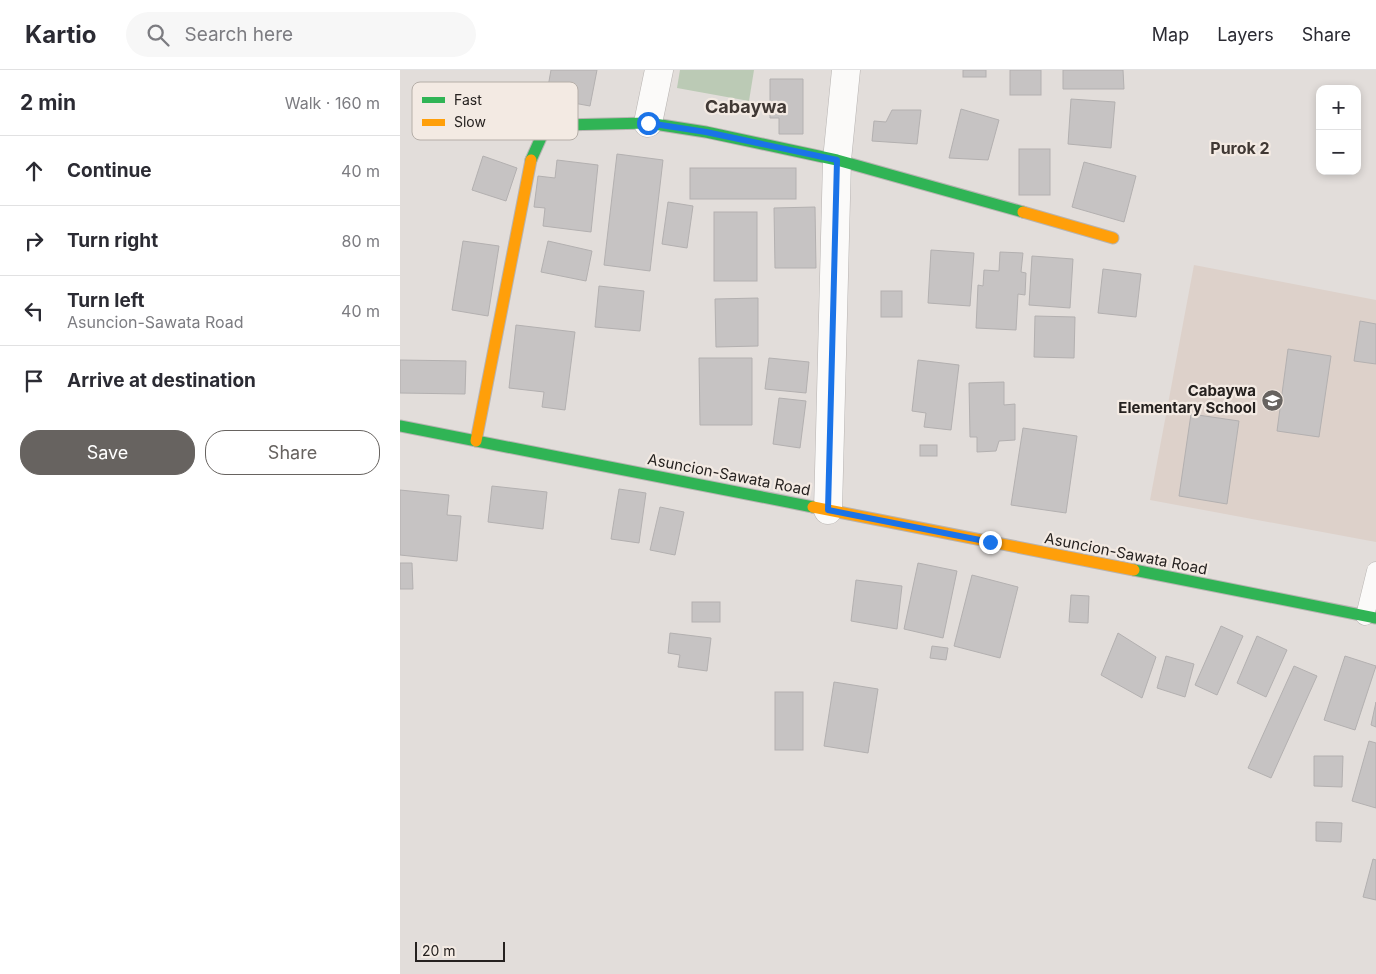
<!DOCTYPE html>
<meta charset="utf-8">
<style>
body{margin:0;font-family:Inter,sans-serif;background:#f7f7f7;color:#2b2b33}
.controls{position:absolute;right:15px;top:15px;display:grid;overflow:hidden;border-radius:10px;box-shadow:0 2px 8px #0003}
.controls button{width:45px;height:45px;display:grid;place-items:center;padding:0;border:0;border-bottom:1px solid #e1e1e2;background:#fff;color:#2b2b33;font:25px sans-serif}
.scale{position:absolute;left:15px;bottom:12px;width:90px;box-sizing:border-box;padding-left:5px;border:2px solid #25211f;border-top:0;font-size:14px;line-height:18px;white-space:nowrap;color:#25211f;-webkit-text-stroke:4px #f3eae3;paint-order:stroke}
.stop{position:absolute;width:15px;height:15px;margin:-11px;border:4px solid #1a73e8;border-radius:50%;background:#fff}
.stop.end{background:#1a73e8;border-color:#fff;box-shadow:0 1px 5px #0008}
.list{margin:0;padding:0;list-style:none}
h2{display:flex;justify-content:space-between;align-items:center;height:65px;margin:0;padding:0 20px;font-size:21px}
h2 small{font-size:16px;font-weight:400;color:#7c7c81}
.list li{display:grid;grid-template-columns:32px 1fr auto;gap:15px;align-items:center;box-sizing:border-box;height:70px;padding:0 20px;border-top:1px solid #e1e1e2}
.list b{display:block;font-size:19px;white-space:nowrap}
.list p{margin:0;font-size:16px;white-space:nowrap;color:#7c7c81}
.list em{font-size:16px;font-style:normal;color:#7c7c81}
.actions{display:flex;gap:10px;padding:15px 20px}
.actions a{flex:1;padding:11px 0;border:1px solid #676360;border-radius:20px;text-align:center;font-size:18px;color:#676360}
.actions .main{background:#676360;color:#fff}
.icon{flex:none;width:28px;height:28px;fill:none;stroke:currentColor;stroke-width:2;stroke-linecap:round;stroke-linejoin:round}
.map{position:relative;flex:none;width:976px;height:904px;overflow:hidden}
header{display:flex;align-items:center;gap:30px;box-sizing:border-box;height:70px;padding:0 25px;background:#fff;border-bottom:1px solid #e1e1e2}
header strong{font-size:24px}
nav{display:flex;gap:28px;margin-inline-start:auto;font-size:18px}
.search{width:350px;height:45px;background:#f7f7f7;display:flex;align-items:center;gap:12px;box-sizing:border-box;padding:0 18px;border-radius:28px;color:#7c7c81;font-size:19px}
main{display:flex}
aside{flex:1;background:#fff}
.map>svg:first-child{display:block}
.built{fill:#ddd1ca}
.green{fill:#bbcab5}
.building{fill:#c6c3c3;stroke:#b3b0b0}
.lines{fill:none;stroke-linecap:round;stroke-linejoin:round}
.lane-casing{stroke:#b7b3b1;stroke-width:19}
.street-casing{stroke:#b7b3b1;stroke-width:29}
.fast-casing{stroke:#b7b3b1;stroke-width:13}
.slow-casing{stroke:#b7b3b1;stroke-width:13}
.lane{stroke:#fbfaf9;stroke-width:18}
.street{stroke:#fbfaf9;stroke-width:28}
.fast{stroke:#30b455;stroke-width:11}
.slow{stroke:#ff9f0a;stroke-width:11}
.route{stroke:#1a73e8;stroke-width:6}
.labels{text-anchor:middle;stroke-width:4.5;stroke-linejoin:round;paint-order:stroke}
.poi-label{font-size:15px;font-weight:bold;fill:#25211f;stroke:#f3eae3;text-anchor:end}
.street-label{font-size:15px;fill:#25211f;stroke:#f3eae3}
.neighbourhood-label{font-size:16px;font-weight:bold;fill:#403834;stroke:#f3eae3}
.quarter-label{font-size:18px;font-weight:bold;fill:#403834;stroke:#f3eae3}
.key{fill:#f3eae3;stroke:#b5aea8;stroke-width:1}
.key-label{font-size:14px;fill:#25211f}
</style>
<header>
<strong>Kartio</strong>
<div class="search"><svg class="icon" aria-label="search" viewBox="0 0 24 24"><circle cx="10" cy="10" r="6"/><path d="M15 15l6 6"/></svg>Search here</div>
<nav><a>Map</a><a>Layers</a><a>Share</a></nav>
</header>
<main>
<aside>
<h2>2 min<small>Walk · 160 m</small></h2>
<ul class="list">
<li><svg class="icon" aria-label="ahead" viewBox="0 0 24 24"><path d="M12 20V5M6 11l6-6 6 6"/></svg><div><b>Continue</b></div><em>40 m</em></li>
<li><svg class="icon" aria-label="right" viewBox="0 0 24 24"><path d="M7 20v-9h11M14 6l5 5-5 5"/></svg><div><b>Turn right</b></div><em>80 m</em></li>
<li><svg class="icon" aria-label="left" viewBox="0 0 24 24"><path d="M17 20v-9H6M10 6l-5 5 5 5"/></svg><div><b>Turn left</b><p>Asuncion-Sawata Road</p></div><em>40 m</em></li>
<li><svg class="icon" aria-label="arrive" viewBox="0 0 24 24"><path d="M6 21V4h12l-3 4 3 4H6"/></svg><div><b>Arrive at destination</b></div></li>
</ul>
<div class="actions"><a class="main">Save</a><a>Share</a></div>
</aside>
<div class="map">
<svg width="976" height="904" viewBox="0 0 976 904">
<rect width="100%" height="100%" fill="#e2ddda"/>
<!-- built -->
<path class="built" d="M794,195L976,230V472L750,430Z"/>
<!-- green -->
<path class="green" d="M280,0H354L349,31L277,18Z"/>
<!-- building -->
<g class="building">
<path d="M151,0H197L190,36L146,28Z"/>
<rect x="563" y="0" width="23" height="7"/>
<rect x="610" y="0" width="31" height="25"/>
<path d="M663,0H723L724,19H663Z"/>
<path d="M370,9H403V64H379V48H370Z"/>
<path d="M671,29L715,32L711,78L668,74Z"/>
<path d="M561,39L599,50L588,90L549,88Z"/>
<path d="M492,40H521L517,74L472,71L474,51L486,52Z"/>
<rect x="619" y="79" width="31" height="46"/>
<path d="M217,84L263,90L250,201L204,195Z"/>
<path d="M83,86L117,98L106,131L72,120Z"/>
<path d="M157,90L198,95L191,162L143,156L145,138L134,137L138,106L155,108Z"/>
<path d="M684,92L736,106L724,152L672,137Z"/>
<rect x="290" y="98" width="106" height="31"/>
<path d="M268,132L293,136L287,178L262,174Z"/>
<path d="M415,137L416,198H375L374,138Z"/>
<rect x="314" y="142" width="43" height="69"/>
<path d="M63,171L99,176L88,246L52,240Z"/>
<path d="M148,171L192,181L186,211L141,202Z"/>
<path d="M531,180L574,183L570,236L528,233Z"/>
<path d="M600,182L623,183L621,202L626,203L625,225L618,224L616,260L576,258L578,215L583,216L584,200L599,201Z"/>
<path d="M632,186L673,189L670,238L629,235Z"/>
<path d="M703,199L741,204L736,247L698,243Z"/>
<path d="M199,216L244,221L240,261L195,257Z"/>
<rect x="481" y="221" width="21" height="26"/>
<path d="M358,228V276L316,277L315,229Z"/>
<path d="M635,246L675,247L674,288L634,287Z"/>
<path d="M960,251L976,254V294L954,291Z"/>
<path d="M116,255L175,262L165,340L142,337L144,322L109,318Z"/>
<path d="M888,279L931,286L919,367L877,361Z"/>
<path d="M299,288H352V355H300Z"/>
<path d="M369,288L409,292L406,323L365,319Z"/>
<path d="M0,290L66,291L65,324L0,323Z"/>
<path d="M518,290L559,295L551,360L524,357L526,343L512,341Z"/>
<path d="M604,312V335L615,334V370L599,371L596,381L577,382V367H570L569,313Z"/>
<path d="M379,328L406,331L400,378L373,374Z"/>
<path d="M791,344L839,351L827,434L779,426Z"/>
<path d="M623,358L677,366L666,443L611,435Z"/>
<rect x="520" y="375" width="17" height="11"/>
<path d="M92,416L147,422L143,459L88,452Z"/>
<path d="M219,419L246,423L239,473L211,469Z"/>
<path d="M0,420L49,425L47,445L61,446L57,491L0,485Z"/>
<path d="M260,437L284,442L275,485L250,480Z"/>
<path d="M0,493H12L13,519H0Z"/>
<path d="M518,493L557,501L543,568L504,559Z"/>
<path d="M572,505L618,517L600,588L554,576Z"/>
<path d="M456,510L502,516L497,559L451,551Z"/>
<path d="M671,525L689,526L688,553L669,552Z"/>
<rect x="292" y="532" width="28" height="20"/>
<path d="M821,556L843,566L817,625L795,615Z"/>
<path d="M270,563L311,568L307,601L278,597L280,585L268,583Z"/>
<path d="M718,563L756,587L742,628L701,605Z"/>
<path d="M857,566L887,580L866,627L837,613Z"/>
<path d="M532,576L548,578L546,590L530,588Z"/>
<path d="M766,586L794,594L785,627L757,618Z"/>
<path d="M945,586L976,596L955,660L924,650Z"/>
<path d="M894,596L917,606L871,708L848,698Z"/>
<path d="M434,612L478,619L468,683L424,676Z"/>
<rect x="375" y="622" width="28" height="58"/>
<path d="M976,632V657L971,655Z"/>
<path d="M969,671L976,673V738L952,731Z"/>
<path d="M914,686H943L942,717L914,716Z"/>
<path d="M916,752L942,753L941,772L916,771Z"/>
<path d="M973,789L976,790V830L963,827Z"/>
</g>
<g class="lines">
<defs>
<path id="lane" d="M965,546L976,501"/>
<g id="street">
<path d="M248,53L259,0"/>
<path d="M428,440L437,90L446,0"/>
</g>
<g id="fast">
<path d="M131,90L143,63L162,55L248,53L306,62L437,90L623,142"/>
<path d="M0,356L413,437"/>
<path d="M734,500L976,548"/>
</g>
<g id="slow">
<path d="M623,142L713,168"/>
<path d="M76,371L131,90"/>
<path d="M413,437L734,500"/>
</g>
</defs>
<!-- lane casing -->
<use href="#lane" class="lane-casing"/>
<!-- street casing -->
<use href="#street" class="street-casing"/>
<!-- fast casing -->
<use href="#fast" class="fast-casing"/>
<!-- slow casing -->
<use href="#slow" class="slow-casing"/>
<!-- lane -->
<use href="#lane" class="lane"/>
<!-- street -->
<use href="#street" class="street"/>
<!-- fast -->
<use href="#fast" class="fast"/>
<!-- slow -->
<use href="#slow" class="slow"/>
</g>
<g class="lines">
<!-- route -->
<path class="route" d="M248,53L306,62L437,90L428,440L590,472"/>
</g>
<!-- icons -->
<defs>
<symbol id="school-disc" viewBox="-11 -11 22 22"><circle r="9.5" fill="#676360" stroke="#f3eae3"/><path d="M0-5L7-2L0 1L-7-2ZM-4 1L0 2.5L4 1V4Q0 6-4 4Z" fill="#fff"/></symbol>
</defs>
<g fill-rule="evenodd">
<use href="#school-disc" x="860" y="318" width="25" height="25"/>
</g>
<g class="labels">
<!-- poi labels -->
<g class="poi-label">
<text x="856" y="326">Cabaywa<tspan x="856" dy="17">Elementary School</tspan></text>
</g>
<!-- street labels -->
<g class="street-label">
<text transform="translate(329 405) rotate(11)" y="5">Asuncion-Sawata Road</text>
<text transform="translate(726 484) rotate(11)" y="5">Asuncion-Sawata Road</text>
</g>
<!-- neighbourhood labels -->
<g class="neighbourhood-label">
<text x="840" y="84">Purok 2</text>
</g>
<!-- quarter labels -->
<g class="quarter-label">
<text x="346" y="43">Cabaywa</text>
</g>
</g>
<!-- legend -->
<rect x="12" y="12" width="166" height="58" rx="8" class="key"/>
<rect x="22" y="27" width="23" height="6" fill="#30b455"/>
<rect x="22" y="49" width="23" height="7" fill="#ff9f0a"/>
<g class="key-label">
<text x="54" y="35">Fast</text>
<text x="54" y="57">Slow</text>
</g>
</svg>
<div class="controls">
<button>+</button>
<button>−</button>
</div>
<div class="scale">20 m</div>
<div class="stop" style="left:248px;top:53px"></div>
<div class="stop end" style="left:590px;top:472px"></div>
</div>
</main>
